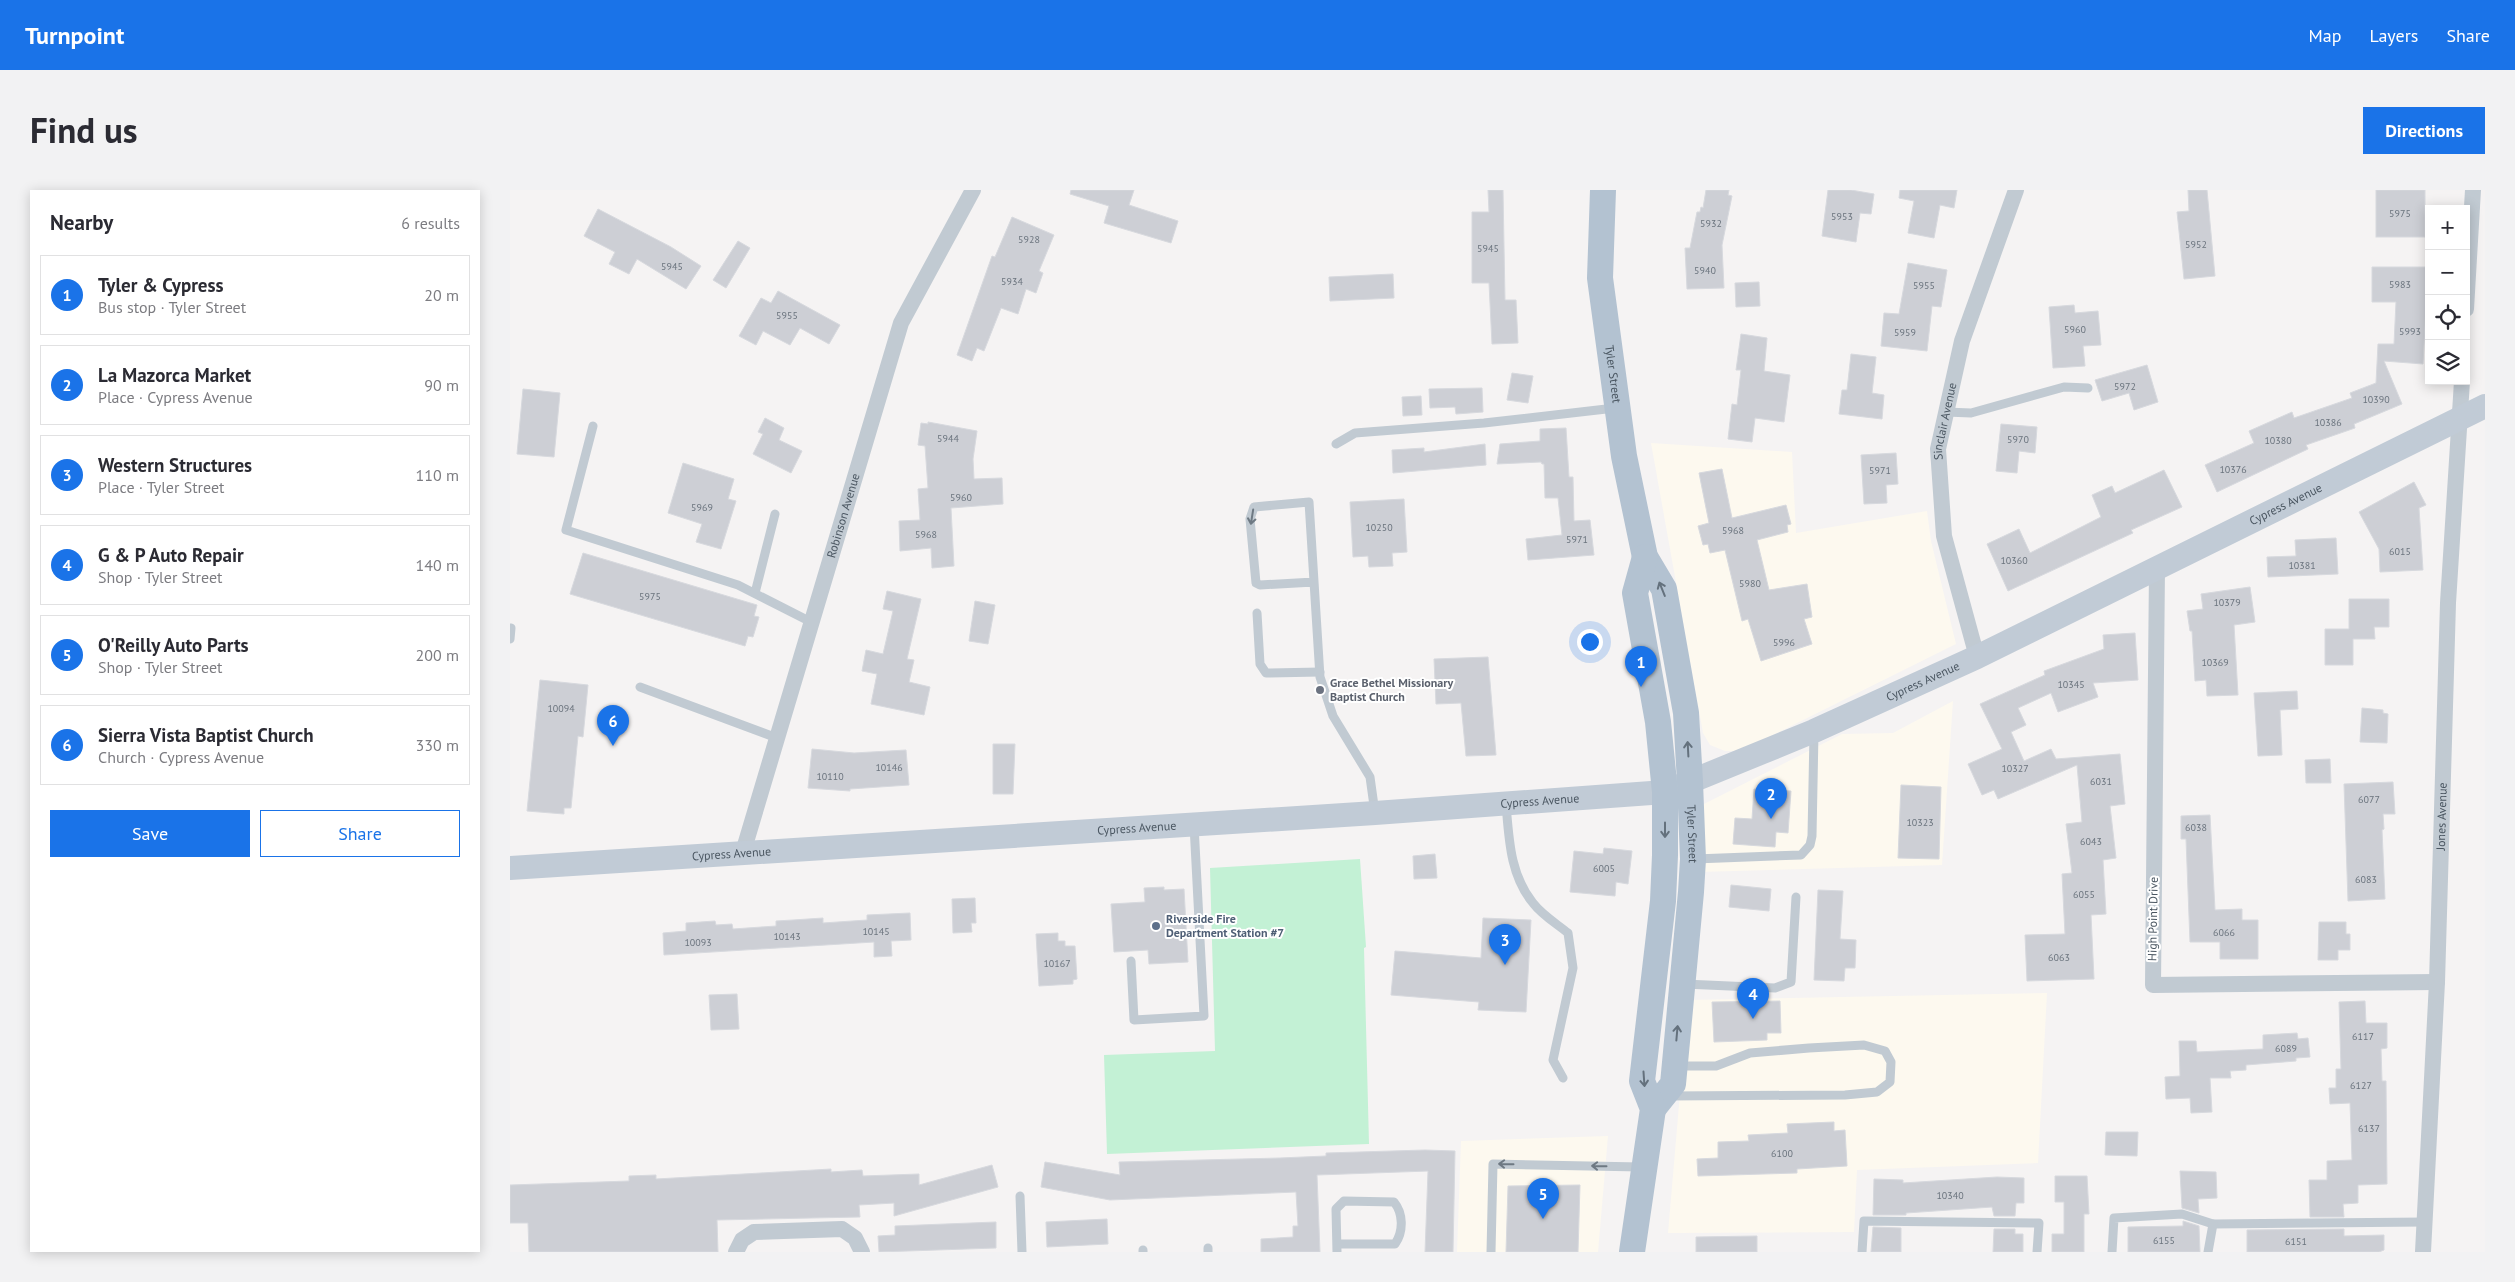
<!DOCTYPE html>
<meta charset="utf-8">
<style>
body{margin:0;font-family:"PT Sans",sans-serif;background:#f2f2f3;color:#2b2b33}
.controls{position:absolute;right:15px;top:15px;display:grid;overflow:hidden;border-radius:0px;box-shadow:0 2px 12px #0003}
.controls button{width:45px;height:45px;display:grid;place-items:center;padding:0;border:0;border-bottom:1px solid #e1e1e2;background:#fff;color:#2b2b33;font:25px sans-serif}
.you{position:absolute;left:1079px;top:451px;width:18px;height:18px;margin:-12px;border:4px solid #fff;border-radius:50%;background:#1a73e8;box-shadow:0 0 0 8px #1a73e833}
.badge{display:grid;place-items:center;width:32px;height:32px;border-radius:50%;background:#1a73e8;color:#fff;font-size:16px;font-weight:700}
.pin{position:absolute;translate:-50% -41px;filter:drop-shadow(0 1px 2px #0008)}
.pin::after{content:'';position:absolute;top:26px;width:18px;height:15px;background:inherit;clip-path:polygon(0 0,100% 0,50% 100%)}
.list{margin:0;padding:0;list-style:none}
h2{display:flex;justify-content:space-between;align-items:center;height:65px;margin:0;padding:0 20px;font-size:21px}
h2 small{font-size:16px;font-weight:400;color:#7c7c81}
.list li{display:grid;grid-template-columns:32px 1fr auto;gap:15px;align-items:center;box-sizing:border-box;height:80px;margin:0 10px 10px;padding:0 10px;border:1px solid #e1e1e2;border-radius:0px}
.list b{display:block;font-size:19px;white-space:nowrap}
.list p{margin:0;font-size:16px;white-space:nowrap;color:#7c7c81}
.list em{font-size:16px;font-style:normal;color:#7c7c81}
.actions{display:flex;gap:10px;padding:15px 20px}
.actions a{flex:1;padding:11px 0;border:1px solid #1a73e8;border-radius:0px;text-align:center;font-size:18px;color:#1a73e8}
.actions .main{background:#1a73e8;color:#fff}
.icon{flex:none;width:28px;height:28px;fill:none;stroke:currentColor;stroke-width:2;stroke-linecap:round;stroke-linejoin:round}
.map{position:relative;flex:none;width:1975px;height:1062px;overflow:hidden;border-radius:0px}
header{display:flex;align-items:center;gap:30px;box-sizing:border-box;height:70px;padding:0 25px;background:#1a73e8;color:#fff}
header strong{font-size:24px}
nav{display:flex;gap:28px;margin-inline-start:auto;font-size:18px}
.intro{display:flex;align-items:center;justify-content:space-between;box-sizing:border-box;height:120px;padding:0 30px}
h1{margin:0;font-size:35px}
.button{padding:12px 22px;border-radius:0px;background:#1a73e8;color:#fff;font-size:18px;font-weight:700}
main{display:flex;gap:30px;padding:0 30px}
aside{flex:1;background:#fff;border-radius:0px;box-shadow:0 2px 12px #0003}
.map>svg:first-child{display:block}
.commercial{fill:#fdf9ef}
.green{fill:#c3f1d5}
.building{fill:#cdcfd5;stroke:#d7d9de}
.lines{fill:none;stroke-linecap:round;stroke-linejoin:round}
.lane{stroke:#c1cad2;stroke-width:9}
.street{stroke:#c1cad2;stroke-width:16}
.secondary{stroke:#c1cbd6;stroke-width:24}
.primary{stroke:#b3c2d1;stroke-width:26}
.oneway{stroke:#6e7983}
.oneway2{stroke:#64717d}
.worship-dot{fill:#6b7280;stroke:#fff;stroke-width:2}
.service-dot{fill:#5c6f8a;stroke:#fff;stroke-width:2}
.labels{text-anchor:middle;stroke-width:4;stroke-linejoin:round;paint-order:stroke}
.number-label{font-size:10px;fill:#6b747e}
.street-label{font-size:12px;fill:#4a5661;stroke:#fff}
.worship-label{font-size:12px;font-weight:bold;fill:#5b616d;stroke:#fff;text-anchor:start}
.service-label{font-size:12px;font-weight:bold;fill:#4e5e75;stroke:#fff;text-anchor:start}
</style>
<header>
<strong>Turnpoint</strong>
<nav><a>Map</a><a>Layers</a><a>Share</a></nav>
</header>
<div class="intro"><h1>Find us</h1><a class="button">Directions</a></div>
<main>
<aside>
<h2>Nearby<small>6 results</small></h2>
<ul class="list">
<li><span class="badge">1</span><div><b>Tyler &amp; Cypress</b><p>Bus stop · Tyler Street</p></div><em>20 m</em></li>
<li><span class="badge">2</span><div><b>La Mazorca Market</b><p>Place · Cypress Avenue</p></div><em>90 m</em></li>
<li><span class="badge">3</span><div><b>Western Structures</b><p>Place · Tyler Street</p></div><em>110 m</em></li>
<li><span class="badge">4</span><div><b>G &amp; P Auto Repair</b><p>Shop · Tyler Street</p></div><em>140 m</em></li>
<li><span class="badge">5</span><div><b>O'Reilly Auto Parts</b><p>Shop · Tyler Street</p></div><em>200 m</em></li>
<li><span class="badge">6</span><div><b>Sierra Vista Baptist Church</b><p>Church · Cypress Avenue</p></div><em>330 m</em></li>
</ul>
<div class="actions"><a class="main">Save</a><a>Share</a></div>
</aside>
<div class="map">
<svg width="1975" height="1062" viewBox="0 0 1975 1062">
<rect width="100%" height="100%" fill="#f5f3f3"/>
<!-- commercial -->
<g class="commercial">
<path d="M1141,253L1282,262L1286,343L1417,321L1421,351L1446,454L1231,561H1215L1200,555L1193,543Z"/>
<path d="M1443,511L1432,675L1188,682L1192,615L1332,544L1383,543Z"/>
<path d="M1537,803L1528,973L1347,980L1344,1042L1158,1043L1178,810Z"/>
<path d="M1098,946L1088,1062H947L951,951Z"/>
</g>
<!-- green -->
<path class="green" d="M850,669L856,757L854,758L859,954L597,964L594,865L705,861L700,678Z"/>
<!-- building -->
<g class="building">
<path d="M561,0H624L619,15L668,31L661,53L594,33L599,16L560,4Z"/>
<path d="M978,0H993L995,110H1006L1008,153L982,154L979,93H962V22H979Z"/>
<path d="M1196,0H1219L1218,5L1222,6L1212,55L1214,98L1177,99L1175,58H1180L1187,22H1190L1191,17L1193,18Z"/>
<path d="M1318,0H1341L1364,4L1361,24L1350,23L1346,52L1312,46Z"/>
<path d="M1390,0H1447L1444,18L1430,15L1424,48L1398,43L1404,11L1389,8Z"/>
<path d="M1678,0H1697L1705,86L1674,89L1667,22L1679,21Z"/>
<rect x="1866" y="0" width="49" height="47"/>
<path d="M88,19L161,57L191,76L176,99L127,69L119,84L99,74L105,62L74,46Z"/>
<path d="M502,27L544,45L529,81L533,83L526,103L516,99L508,124L491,118L474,161L467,158L462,171L447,165L482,66L485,67Z"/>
<path d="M228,51L240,58L216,98L203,90Z"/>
<path d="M1398,73L1437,80L1431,117L1422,116L1417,161L1371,156L1374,123L1389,124Z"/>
<path d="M1862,77H1918L1913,174L1874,171L1892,214L1844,234L1845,238L1796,255L1798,259L1707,302L1695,275L1744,253L1739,241L1782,222L1784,228L1842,208L1840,203L1866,193L1868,154H1884L1886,112H1862Z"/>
<path d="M883,84L884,108L820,111L819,87Z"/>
<path d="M1249,92L1250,116L1226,117L1225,93Z"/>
<path d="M268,101L330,135L319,154L290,138L280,155L253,141L246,155L229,146L251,108L261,113Z"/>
<path d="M1564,115L1565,123L1588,121L1591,155L1573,156L1575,176L1543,178L1539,117Z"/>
<path d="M1231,144L1257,148L1254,181L1280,185L1274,232L1245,228L1242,252L1218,249L1222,214L1227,215L1231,180H1226Z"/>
<path d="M1341,164L1366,167L1362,203L1374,205L1372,229L1329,224L1332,200H1337Z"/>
<path d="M1637,175L1648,212L1624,220L1619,203L1592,211L1585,190Z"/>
<path d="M1002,183L1023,186L1018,213L997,210Z"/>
<path d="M972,198L973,222L946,224L945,217L920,218L919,199Z"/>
<path d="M13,199L50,203L44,267L7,264Z"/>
<path d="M911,206L912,225L893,226L892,207Z"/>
<path d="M255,228L274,238L269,250L292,261L281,283L243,264L253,244L248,242Z"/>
<path d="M418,232L467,241L463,269L464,289L492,288L493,314L441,318L444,376L422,378L421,358L390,361L389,331L410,330L408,299L418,298L415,256L408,255L411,233L418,234Z"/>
<path d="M1491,234L1527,237L1525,263L1509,261L1507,283L1486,281Z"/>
<path d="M1056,238L1059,287H1063L1064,331L1080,330L1084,365L1018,370L1016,349L1052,345L1048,308H1035L1034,274H1032L1031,272L987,274L990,254L1030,251V239Z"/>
<path d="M975,254L976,275L883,283L882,260L914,258V262Z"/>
<path d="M1386,263L1388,294L1376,295L1377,313L1354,314L1351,265Z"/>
<path d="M173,273L224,289L218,309L226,311L211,359L186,352L192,334L158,323Z"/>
<path d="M1212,279L1222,328L1276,315L1281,334L1277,335L1278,342L1247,350L1259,400L1297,394L1302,427L1294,429L1302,454L1251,471L1238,429L1232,431L1215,360L1200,363L1198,354L1193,355L1188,336L1199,333L1189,283Z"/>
<path d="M1654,280L1672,317L1621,340L1623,343L1498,401L1477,354L1509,339L1520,363L1591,327L1582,305L1602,296L1605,303Z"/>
<path d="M1904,292L1916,315L1909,318L1913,380L1870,382L1869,359L1849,322Z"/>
<path d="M894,309L897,362L882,363L883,376L859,377L858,366L843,367L840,312Z"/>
<path d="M1826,348L1828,384L1758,387L1757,367L1786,366L1785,350Z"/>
<path d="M73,363L247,415L244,426L249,427L243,447L238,446L235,456L60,404Z"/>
<path d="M1740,397L1745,432L1724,435L1728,505L1697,506L1696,490L1685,491L1682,441H1680L1677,421L1693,419L1691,404Z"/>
<path d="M377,401L411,409L397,469L404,470L399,492L420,497L414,525L361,514L367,484L352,481L356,460L373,464L383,421L373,419Z"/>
<path d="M1839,409H1879V437H1864L1865,449H1843V475H1815V439H1839Z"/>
<path d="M465,411L485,415L478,454L459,451Z"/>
<path d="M1625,443L1628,490L1583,493L1588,507L1548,522L1541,503L1508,518L1516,535L1501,542L1514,571L1541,559L1546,569L1610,564L1615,614L1600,616L1606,668L1593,670L1596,724L1581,725L1584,789L1517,791L1515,745L1555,744L1552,684L1562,683L1556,634L1572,632L1567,575L1488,609L1484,600L1472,605L1458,574L1492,559L1470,514L1535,485L1534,481L1594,459L1593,445Z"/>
<path d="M978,467L986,565L956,566L951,513L926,514L924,469Z"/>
<path d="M30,490L78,495L73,547L68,546L61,618H54V624L17,621Z"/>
<path d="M1787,501L1788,519L1770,520L1772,565L1748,566L1744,503Z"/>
<path d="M1852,518L1873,520V523L1878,524L1877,553L1850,552Z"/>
<path d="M483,554H505L503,604H483Z"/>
<path d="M302,559L344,563L396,560L399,595L340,599V601L298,598Z"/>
<path d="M1820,569L1821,593H1796L1795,570Z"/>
<path d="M1883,592L1885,624H1873L1874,639L1872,640L1875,709L1838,711L1834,594Z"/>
<path d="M1391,595L1431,597L1429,669L1388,668Z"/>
<path d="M1244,599L1281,601L1278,643L1266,642L1265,657L1223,654L1225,628L1242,629Z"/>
<path d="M1700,625L1705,720L1732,719V730H1748V769H1710V752H1680L1676,649H1671V626Z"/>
<path d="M1094,658L1122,661L1118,694L1106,692L1105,706L1060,702L1064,661L1093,664Z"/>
<path d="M925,664L927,688L904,689L903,666Z"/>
<path d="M1221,695L1261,699L1259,721L1219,717Z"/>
<path d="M654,697V700L674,699L678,772L639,774L638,760L604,762L601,714L635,712L634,698Z"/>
<path d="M1308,700L1333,701L1330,749L1346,750L1345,778H1335L1334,791L1304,790Z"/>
<path d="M465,708L466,733H461L462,742L443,743L442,709Z"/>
<path d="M400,723L401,750L381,751L382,766L364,767V752L154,765L153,743L176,741V733L205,731L206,735L222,734L223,739L266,736V731L283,730L313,728V733L357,730V725Z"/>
<path d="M973,728L1021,730L1016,822L968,820L969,812L881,805L885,761L971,768Z"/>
<path d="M1809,732H1836V744H1840V760H1828V770H1808Z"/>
<path d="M548,743V751H555V756H565L567,789L563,790V794L529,796L526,744Z"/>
<path d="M227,804L229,839L201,840L199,805Z"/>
<path d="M1270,811L1271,843H1257V850L1204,852L1202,812Z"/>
<path d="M1855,811L1856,833H1877V858L1871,859L1872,891H1876L1877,994L1848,995V1013L1833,1014L1834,1027H1800L1799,990H1817V971L1842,970L1840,913L1820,914L1819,898H1826V879H1831L1829,812Z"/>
<path d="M1787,843L1788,849L1798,848L1800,867L1786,868V871L1736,875V880L1720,881L1721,888H1700L1702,922L1681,923L1680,908L1656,909L1655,887L1670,886L1669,851H1686L1687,862L1753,859V845Z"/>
<path d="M1324,932V941L1335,940L1337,976L1287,979V983L1188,986L1187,969L1208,968V952L1239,951L1238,945L1278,943L1277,934Z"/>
<path d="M1596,942H1628L1627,966L1595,965Z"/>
<path d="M915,960L945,961L943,1062H915L918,981L807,985L810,1062H751V1049L783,1047V1036H788L786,1002L600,1010L531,997L535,972L610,985L609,972L770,968L816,966V963Z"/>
<path d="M482,975L488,997L384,1026V1013L349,1015L350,1027L207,1030L208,1062H19L18,1033H0V995L119,991V986L146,985V989L321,979V982L352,980L353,986L409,984V995Z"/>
<path d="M1670,981L1706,982L1707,1008L1688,1009L1689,1023L1672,1018Z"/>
<path d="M1545,986H1577L1579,1024H1574V1062H1542V1044H1554V1012H1545Z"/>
<path d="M1487,987L1514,988V1013H1506L1505,1026H1484L1482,1017L1396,1023V1025H1363L1364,989L1393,990V993Z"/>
<path d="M1070,995L1068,1062H996L998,996Z"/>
<path d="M597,1029L598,1054L537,1057L536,1032Z"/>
<path d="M1673,1031L1689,1036L1690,1062H1618V1037L1673,1036Z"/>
<path d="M486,1032V1058L369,1062L368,1046L385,1045V1036Z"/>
<path d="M1363,1037L1391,1038V1062H1361Z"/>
<path d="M1484,1039H1505V1044H1513V1062H1483Z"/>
<path d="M1834,1039V1046L1874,1045V1060L1869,1062H1737V1040Z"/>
<path d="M1247,1046V1062H1186V1047Z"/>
</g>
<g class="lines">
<!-- lane -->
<g class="lane">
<path d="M1436,222L1461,223L1554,197L1578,198"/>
<path d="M83,236L56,340L228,395L301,432"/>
<path d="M826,254L845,243L974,233L1105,218"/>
<path d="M804,392L750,395L746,393L740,329L744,317L799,312L810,487L823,526L860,587L865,623"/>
<path d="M245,403L265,324"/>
<path d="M747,423L750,474L756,483L810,482"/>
<path d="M0,449L1,438"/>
<path d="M130,497L267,548"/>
<path d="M996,614C999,649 1000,685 1023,713C1032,725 1047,734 1058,743L1063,778L1043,870L1053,888"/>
<path d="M1185,669L1291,665L1300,655L1302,646L1304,543"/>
<path d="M621,771L624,830L694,826L684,635"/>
<path d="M1174,794L1265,798L1281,792L1286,707"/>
<path d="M1159,906L1335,905L1367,902L1380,892L1381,872L1375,861L1354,855L1299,858L1240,863L1206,876H1166"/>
<path d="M510,1006L512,1062"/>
<path d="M827,1054H885C894,1041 893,1023 884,1012L834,1011L826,1019L827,1062"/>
<path d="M698,1058V1062"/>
<path d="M633,1060V1062"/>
<path d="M981,1062L983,974L1131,977"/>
<path d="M1352,1062L1354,1031L1529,1033L1527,1062"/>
<path d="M1602,1062L1604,1028L1672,1024L1703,1034L1915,1032"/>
<path d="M1698,1062L1703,1034"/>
</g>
<!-- street -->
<g class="street">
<path d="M1956,119L1963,0"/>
<path d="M1647,378L1643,795L1927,792"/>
<path id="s1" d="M1467,467L1434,346L1428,259L1452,151L1506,0"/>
<path id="s2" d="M233,662L391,133L463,0"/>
<path d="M226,1062L232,1050L244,1042L332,1039L345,1048L352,1062"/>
<path id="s3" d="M1913,1062L1927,792L1938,413L1952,191"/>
</g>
<!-- secondary -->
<path class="secondary" id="s4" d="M0,678L865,623L1155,602L1304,541L1467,467L1975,216"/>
<!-- primary -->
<g class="primary">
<path id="s5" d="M1093,0L1090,88L1114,266L1135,367L1154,399L1176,523L1180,592L1183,669L1181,702L1163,894L1143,919"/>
<path d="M1122,1062L1143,919L1132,891L1153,711L1155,665V602L1148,532L1125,403L1135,367"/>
</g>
</g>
<!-- one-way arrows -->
<defs><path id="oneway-shaft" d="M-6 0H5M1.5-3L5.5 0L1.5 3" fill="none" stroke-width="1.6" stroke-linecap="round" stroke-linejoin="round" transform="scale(1.25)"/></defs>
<g class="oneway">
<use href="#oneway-shaft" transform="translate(742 327) rotate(99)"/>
<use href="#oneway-shaft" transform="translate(996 974) rotate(-179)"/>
<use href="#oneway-shaft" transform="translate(1089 976) rotate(-179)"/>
</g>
<g class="oneway2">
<use href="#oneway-shaft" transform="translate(1152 399) rotate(-112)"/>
<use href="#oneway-shaft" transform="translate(1178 559) rotate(-93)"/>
<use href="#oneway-shaft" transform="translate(1155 640) rotate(90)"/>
<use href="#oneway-shaft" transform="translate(1167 843) rotate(-85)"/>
<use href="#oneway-shaft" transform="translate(1134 889) rotate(86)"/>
</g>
<!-- markers -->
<circle class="worship-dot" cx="810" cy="500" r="5"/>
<circle class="service-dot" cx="646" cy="736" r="5"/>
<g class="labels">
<!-- number labels -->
<g class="number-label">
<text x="1890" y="27">5975</text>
<text x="1332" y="30">5953</text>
<text x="1201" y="37">5932</text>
<text x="519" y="53">5928</text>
<text x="1686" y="58">5952</text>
<text x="978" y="62">5945</text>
<text x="162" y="80">5945</text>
<text x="1195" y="84">5940</text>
<text x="502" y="95">5934</text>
<text x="1890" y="98">5983</text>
<text x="1414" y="99">5955</text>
<text x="277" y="129">5955</text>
<text x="1565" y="143">5960</text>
<text x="1900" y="145">5993</text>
<text x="1395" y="146">5959</text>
<text x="1615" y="200">5972</text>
<text x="1866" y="213">10390</text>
<text x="1818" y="236">10386</text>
<text x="438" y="252">5944</text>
<text x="1508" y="253">5970</text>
<text x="1768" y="254">10380</text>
<text x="1723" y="283">10376</text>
<text x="1370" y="284">5971</text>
<text x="451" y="311">5960</text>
<text x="192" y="321">5969</text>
<text x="869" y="341">10250</text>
<text x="1223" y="344">5968</text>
<text x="416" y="348">5968</text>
<text x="1067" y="353">5971</text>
<text x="1890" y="365">6015</text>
<text x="1504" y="374">10360</text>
<text x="1792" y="379">10381</text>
<text x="1240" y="397">5980</text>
<text x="140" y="410">5975</text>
<text x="1717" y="416">10379</text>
<text x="1274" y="456">5996</text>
<text x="1705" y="476">10369</text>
<text x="1561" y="498">10345</text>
<text x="51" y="522">10094</text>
<text x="379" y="581">10146</text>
<text x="1505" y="582">10327</text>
<text x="320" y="590">10110</text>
<text x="1591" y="595">6031</text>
<text x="1859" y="613">6077</text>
<text x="1410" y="636">10323</text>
<text x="1686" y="641">6038</text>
<text x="1581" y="655">6043</text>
<text x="1094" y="682">6005</text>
<text x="1856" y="693">6083</text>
<text x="1574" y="708">6055</text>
<text x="366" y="745">10145</text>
<text x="1714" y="746">6066</text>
<text x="277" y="750">10143</text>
<text x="188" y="756">10093</text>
<text x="1549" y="771">6063</text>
<text x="547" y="777">10167</text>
<text x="1853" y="850">6117</text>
<text x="1776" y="862">6089</text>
<text x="1851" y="899">6127</text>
<text x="1859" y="942">6137</text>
<text x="1272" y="967">6100</text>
<text x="1440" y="1009">10340</text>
<text x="1654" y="1054">6155</text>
<text x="1786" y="1055">6151</text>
</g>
<!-- street labels -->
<g class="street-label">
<text dy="4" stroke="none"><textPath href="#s5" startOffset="185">Tyler Street</textPath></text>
<text dy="4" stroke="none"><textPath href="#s1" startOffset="241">Sinclair Avenue</textPath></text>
<text dy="4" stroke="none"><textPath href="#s4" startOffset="1842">Cypress Avenue</textPath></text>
<text dy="4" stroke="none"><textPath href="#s2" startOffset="351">Robinson Avenue</textPath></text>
<text dy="4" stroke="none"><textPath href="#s4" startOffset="1438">Cypress Avenue</textPath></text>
<text dy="4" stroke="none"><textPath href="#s4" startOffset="1032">Cypress Avenue</textPath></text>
<text dy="4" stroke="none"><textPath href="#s3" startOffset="436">Jones Avenue</textPath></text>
<text dy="4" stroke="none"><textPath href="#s4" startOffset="628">Cypress Avenue</textPath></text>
<text dy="4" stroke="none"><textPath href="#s5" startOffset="655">Tyler Street</textPath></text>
<text dy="4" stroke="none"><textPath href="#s4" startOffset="222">Cypress Avenue</textPath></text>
<text transform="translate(1643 729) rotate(-89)" y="4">High Point Drive</text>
</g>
<!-- worship labels -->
<g class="worship-label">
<text x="820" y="497">Grace Bethel Missionary<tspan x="820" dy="14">Baptist Church</tspan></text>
</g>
<!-- service labels -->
<g class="service-label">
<text x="656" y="733">Riverside Fire<tspan x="656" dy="14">Department Station #7</tspan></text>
</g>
</g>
</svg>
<div class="controls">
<button>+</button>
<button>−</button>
<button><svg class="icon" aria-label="locate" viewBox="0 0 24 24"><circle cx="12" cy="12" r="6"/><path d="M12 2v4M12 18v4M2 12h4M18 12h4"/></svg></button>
<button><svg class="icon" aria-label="layers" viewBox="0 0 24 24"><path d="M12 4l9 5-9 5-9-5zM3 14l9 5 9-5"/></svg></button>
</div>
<div class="you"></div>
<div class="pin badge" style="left:1131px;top:497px">1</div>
<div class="pin badge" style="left:1261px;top:629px">2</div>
<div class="pin badge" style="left:995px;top:775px">3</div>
<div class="pin badge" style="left:1243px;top:829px">4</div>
<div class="pin badge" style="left:1033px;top:1029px">5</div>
<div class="pin badge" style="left:103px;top:556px">6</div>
</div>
</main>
